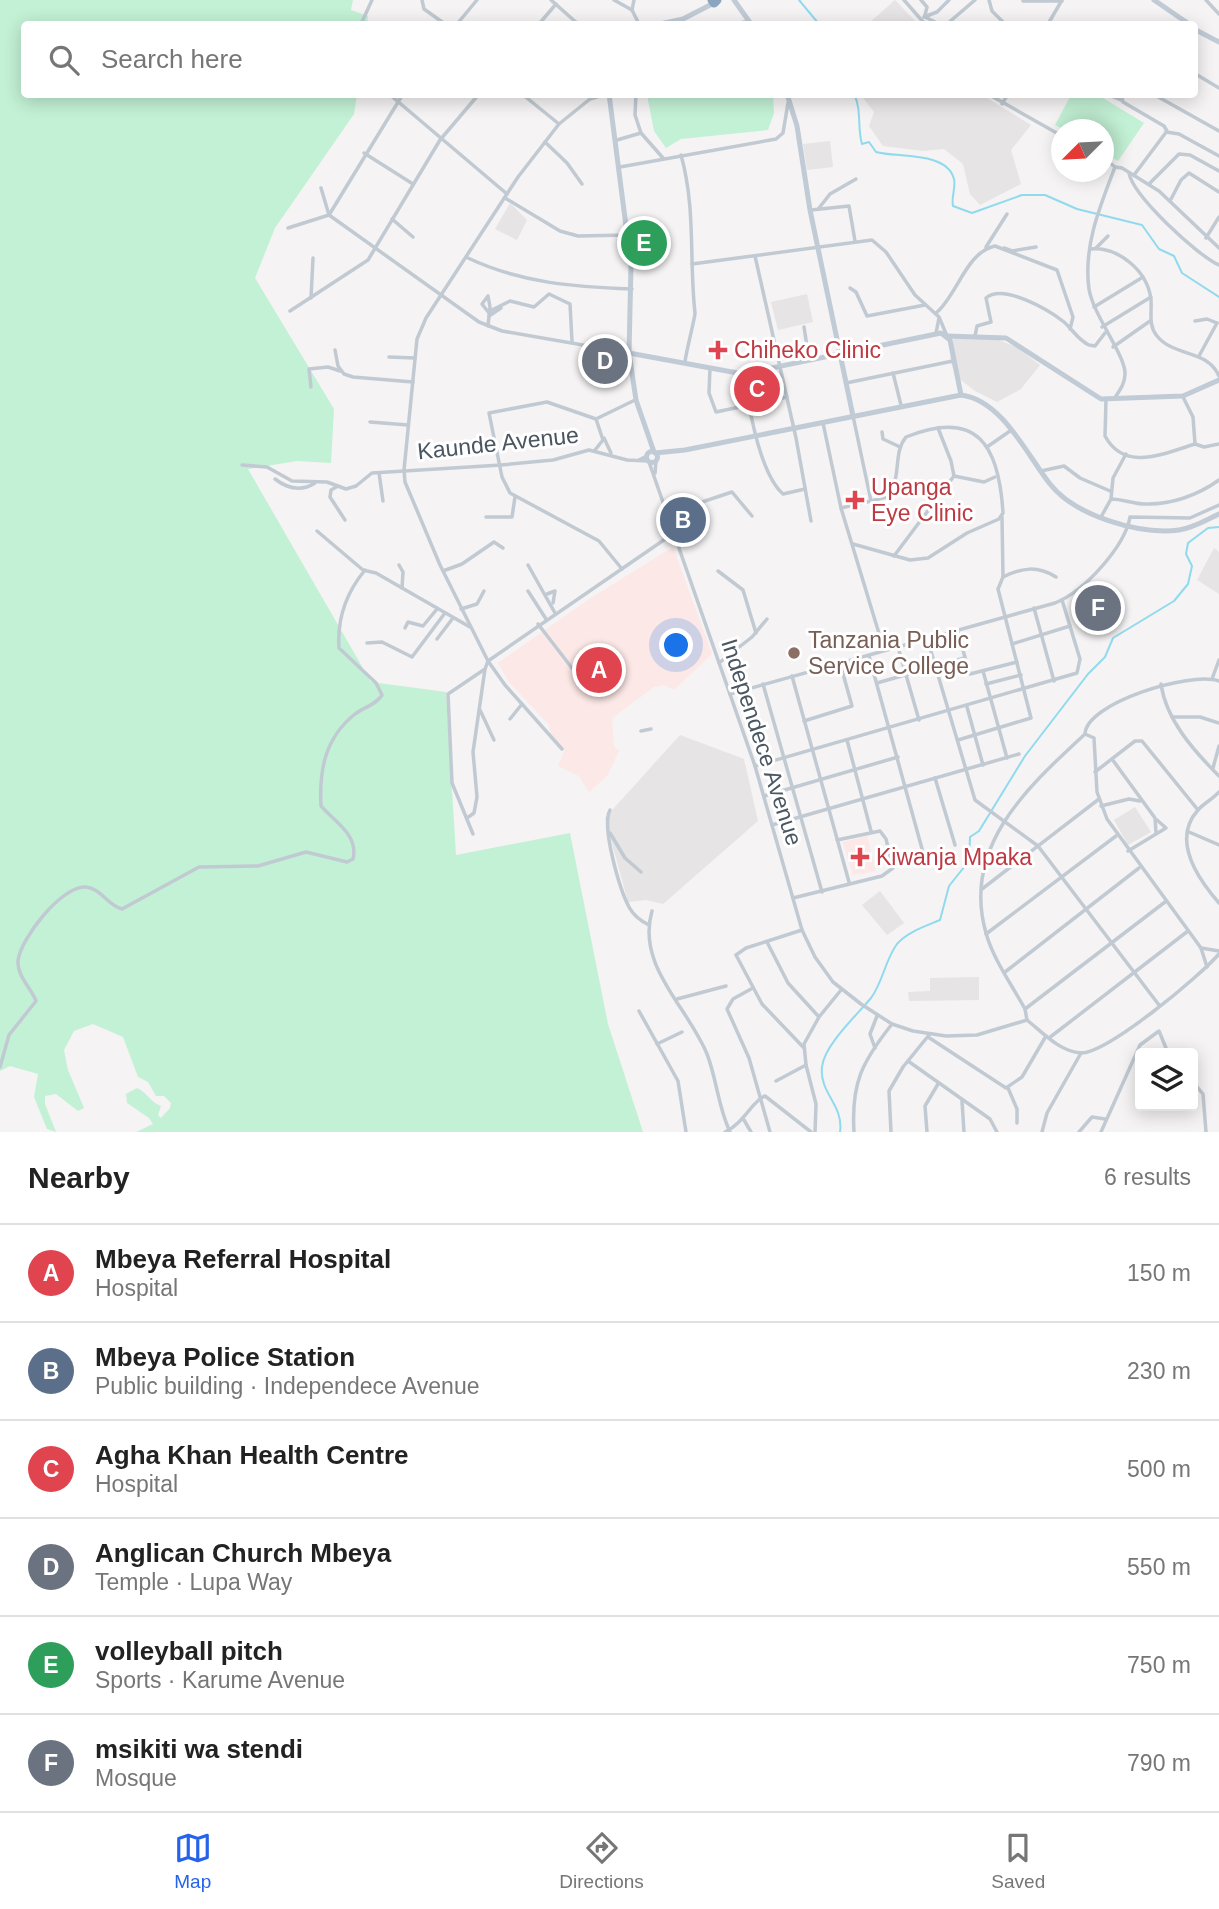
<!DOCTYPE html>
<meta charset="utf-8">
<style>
body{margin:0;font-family:Helvetica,sans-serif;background:#f2f2f2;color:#222}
.controls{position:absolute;right:21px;bottom:21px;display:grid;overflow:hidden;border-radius:7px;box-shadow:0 4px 18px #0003}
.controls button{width:63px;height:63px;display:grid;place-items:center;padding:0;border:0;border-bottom:2px solid #e0e0e0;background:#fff;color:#222;font:35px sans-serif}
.compass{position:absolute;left:1051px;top:119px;width:63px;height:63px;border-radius:50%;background:#fff;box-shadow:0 4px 18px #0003;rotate:246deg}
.you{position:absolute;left:677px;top:646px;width:24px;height:24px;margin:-18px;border:5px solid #fff;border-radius:50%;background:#1a73e8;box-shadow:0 0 0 10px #1a73e833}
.badge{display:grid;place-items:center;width:46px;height:46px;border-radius:50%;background:#2563eb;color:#fff;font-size:23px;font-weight:700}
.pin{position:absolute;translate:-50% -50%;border:4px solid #fff;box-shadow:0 2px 7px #0006}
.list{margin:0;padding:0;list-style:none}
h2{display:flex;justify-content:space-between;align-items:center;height:91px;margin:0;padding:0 28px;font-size:30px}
h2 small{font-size:23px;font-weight:400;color:#767676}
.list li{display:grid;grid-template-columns:46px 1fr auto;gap:21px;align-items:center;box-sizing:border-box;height:98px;padding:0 28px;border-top:2px solid #e0e0e0}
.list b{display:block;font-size:26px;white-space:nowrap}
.list p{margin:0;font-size:23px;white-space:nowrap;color:#767676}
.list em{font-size:23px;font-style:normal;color:#767676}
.icon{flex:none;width:38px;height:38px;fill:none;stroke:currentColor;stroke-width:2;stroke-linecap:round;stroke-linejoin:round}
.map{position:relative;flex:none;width:1219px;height:1132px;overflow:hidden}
.search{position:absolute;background:#fff;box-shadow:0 4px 18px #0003;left:21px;right:21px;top:21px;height:77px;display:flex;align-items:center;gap:18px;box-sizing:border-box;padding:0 24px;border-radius:7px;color:#767676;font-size:26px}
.sheet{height:679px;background:#fff}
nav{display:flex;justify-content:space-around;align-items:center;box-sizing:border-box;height:98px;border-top:2px solid #e0e0e0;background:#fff;font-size:19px;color:#767676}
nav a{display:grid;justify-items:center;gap:4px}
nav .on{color:#2563eb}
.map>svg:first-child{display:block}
.education{fill:#e6e4e5}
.medical{fill:#fce8e6}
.green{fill:#c3f1d5}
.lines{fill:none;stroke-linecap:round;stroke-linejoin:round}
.stream{stroke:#90daee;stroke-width:2}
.street{stroke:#c1cad2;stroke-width:3.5}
.secondary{stroke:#c1cbd6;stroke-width:5}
.highway{stroke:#8ba5c1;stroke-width:9}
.health-dot{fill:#e0444e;stroke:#fff;stroke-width:2.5}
.education-dot{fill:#8d6e63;stroke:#fff;stroke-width:2.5}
.labels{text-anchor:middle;stroke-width:6;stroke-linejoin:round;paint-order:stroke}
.health-label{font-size:23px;fill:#be3a42;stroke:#fff;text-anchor:start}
.street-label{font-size:23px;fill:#4a5661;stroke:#fff}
.education-label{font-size:23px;fill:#785e54;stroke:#fff;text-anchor:start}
</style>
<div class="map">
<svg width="1219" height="1132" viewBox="0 0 1219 1132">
<rect width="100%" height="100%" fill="#f5f3f3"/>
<!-- education -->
<g class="education">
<path d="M895,0L918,24H868Z"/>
<path d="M861,95H982L1031,125L1011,150L1021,184L980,205L970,194L963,164L944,149L923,151L883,146L869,126L874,112Z"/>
<path d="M830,141L833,167L807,170L803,144Z"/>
<path d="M510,203L527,220L517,240L495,229Z"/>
<path d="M807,294L813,322L778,330L771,302Z"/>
<path d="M953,338H994L1016,347L1040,365L1021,389L997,402L975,391L956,376L950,361Z"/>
<path d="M1214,548L1219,552V594L1197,580Z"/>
<path d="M680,735L744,759L758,821L663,904L646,900L628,902L605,818Z"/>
<path d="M1135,807L1151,832L1128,845L1114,820Z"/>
<path d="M880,891L904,923L887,935L862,905Z"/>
<path d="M979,977V1000L909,1001L908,992L930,991V978Z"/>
</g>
<!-- medical -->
<g class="medical">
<path d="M673,547L712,654L674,690L664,685L654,687L612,718L614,746L619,751L607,776L589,792L579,776L558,766L565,750L551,734L549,725L509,682L498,663L591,598Z"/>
<path d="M867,836L876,871L853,875L843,842Z"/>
</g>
<!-- green -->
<g class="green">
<path d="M0,0H353L351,10L368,16L367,24H24V94L357,95L354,114L275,228L255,278L334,409L331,463L297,461L248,469L371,682L446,692L456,855L570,833L608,1024L643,1132H136L153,1124L149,1118L127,1103L126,1094L137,1088C147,1092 150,1102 161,1106L158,1115L161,1118L170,1108L171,1103L164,1096H156L148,1082L138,1077L123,1037L93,1024L74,1031L64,1050L68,1070L84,1108L78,1111L56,1094L45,1096V1104L56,1132L47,1129L34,1097L38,1074L10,1066L0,1071Z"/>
<path d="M647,95H773L774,113L768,130L681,139L666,148L654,131Z"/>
<path d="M1071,95H1098L1144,123L1118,161L1104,153V130L1063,129L1055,125Z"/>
</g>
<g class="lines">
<!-- stream -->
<g class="stream">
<path d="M799,0L819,24"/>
<path d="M854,94C862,110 857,127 862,144L869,142L876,152C897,158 947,151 954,179C956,188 951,197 953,206L972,213L1022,195H1045L1077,209L1142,225L1159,249L1174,256L1182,273L1219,297"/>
<path d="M840,1132C844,1105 819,1093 822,1067C824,1045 858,1014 871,998C883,982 885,960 897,944C907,932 926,926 940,920L949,886L969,861L970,837L979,831L1025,756L1088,674L1105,657L1113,638L1174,601L1188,584L1192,566L1186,554L1188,543L1208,528L1219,527"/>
</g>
<!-- street -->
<g class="street">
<path d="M422,0L424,9L445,24"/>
<path d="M551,0L578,24"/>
<path d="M614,0L632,10"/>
<path d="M634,0L632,10L639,24"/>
<path d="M904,0L925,24"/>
<path d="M921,0L927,7L925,15"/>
<path d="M989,0L992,11L1005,24"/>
<path d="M1206,0L1219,14"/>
<path d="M1023,1H1062"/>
<path d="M924,17L937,12L949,0"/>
<path d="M925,17L939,24"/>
<path d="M361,24L372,0"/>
<path d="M457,24L477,0"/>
<path d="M539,24L556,4"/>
<path d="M735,24L749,21"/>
<path d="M947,24L975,0"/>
<path d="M1048,24L1062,0"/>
<path d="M1194,73L1219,88"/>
<path d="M389,94L507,194"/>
<path d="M522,94L559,124"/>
<path d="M606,94L590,99L559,124L518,177L426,318L417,339L404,470L405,482L440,565L488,661L674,533"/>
<path d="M636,94L635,115L641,133"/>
<path d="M988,94L1062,136"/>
<path d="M1106,94L1121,100"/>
<path d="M1121,94L1123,102L1164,126L1167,131L1134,175"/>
<path d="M1153,94L1219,131"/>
<path d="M1002,104L1008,94"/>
<path d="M1166,132L1179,134L1219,156"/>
<path d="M617,140L641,133L663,158"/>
<path d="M545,142L567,163L582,184"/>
<path d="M364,153L413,184"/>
<path d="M681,155C696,208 689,261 695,313C695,318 686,352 685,362"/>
<path d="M1104,158L1115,167C1100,206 1083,247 1089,289C1093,315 1126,356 1125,374C1125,384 1119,391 1114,399"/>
<path d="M620,167L776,139L783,133L788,103"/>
<path d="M1115,167L1122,168L1159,191L1219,248"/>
<path d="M1129,173C1133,196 1198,256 1219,265"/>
<path d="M1149,184L1179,154L1190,155L1219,171"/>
<path d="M321,188L329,215L479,322L502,331L629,353"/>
<path d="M505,198L560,231L578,236L628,235"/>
<path d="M1170,201L1181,180L1189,173L1219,192"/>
<path d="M819,208L830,194L856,179"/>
<path d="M811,210L849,206L855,241"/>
<path d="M392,219L413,237"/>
<path d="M288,228L329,215L403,94"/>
<path d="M1206,238L1219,217"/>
<path d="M986,247L1007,214"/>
<path d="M1004,248L1012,251L1036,247"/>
<path d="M1096,248L1108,236"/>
<path d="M1090,249C1118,246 1148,271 1151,300C1152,313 1148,325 1157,336C1174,357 1207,349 1219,376"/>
<path d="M755,256L796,438L811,521"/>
<path d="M468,258C521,283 574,287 632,289"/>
<path d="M692,264L872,240L886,252L915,295L939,317L947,336"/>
<path d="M850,288L856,292L867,316L925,305"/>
<path d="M311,298L313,258"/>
<path d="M1094,307L1143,277"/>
<path d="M290,311L368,260L440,140L479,94"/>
<path d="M490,311L510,301L534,307L549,294L570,304L572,341"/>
<path d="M936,313C957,296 966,252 995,246L1057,270L1073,317L1070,329"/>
<path d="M489,316L501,308"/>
<path d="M1195,321L1207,319L1217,323"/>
<path d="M488,326L490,307L488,296L482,304L489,313"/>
<path d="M804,327L809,359"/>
<path d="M1102,327L1151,297"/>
<path d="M936,333L939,318"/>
<path d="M975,336L977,326L991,322L986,298C1003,283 1049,310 1064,322C1073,330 1078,340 1089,345L1095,346L1105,333"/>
<path d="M1113,347L1150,321"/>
<path d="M335,350L338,366L344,374L353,377L413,382"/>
<path d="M1199,356L1217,323"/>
<path d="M389,357L415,358"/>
<path d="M710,368L709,393L716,412L787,397"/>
<path d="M893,373L901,405"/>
<path d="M743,374C749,405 759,473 783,494L805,489"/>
<path d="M846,383L953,361"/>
<path d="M311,387L309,369L328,367L340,371"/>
<path d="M1183,397L1193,417L1195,444L1204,447L1219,444"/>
<path d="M1106,399L1105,436C1125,473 1165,453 1195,444"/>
<path d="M596,419L635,400"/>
<path d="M370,422L408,425"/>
<path d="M823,423L841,508L884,650"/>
<path d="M882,432L883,439L900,447"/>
<path d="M604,438L611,453"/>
<path d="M987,447L1010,431"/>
<path d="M595,450L603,440L596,419L547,402L489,413L502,477L510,493L599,541L622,569"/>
<path d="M639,460L647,456"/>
<path d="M649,462L755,766L802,930L815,957L833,982L861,1004L892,1024L913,1031L946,1036L977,1035L1027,1020C1042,1032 1060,1052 1081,1053C1108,1053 1200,976 1219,954"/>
<path d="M242,465L267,467L292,481L327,482L346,489L356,486L372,473L501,465L553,460L589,450L627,460L648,461"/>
<path d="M1041,471L1064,466L1080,478L1110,491"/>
<path d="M379,473L383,501"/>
<path d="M655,473L656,461"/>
<path d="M954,476L984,482L995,477"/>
<path d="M275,479C288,489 301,492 315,483"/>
<path d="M338,486L331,490L330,497L345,520"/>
<path d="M1111,499L1113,478L1126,454"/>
<path d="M841,508L871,501L853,416"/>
<path d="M669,513L732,492L752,516"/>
<path d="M486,517H512L515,497"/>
<path d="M1002,517L1003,577"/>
<path d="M1101,517L1111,499C1123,499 1133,504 1145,504C1171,505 1198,495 1219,480"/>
<path d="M317,531L363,570L376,573L470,627"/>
<path d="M853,544L910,560L928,558L967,533L999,519L1003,513C999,446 978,408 906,437C892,454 903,477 887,497L871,501"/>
<path d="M894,556L954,476L951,461L938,428"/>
<path d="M399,565L403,572L402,588"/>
<path d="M528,565L555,613"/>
<path d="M443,571L462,564L494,542L503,548"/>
<path d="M718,571L743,590L756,633"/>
<path d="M528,591L546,619"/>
<path d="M547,594L555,591L553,603"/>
<path d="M1034,608L1054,681"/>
<path d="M461,609L477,604L484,591"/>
<path d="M538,624L582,681"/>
<path d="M405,628L408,622L423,626L437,609"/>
<path d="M957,630L970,674L1017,662"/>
<path d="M927,638L975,800L1038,846L1159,1005"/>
<path d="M437,639L453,618"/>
<path d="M367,643L382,642L412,657L445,613"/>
<path d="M1012,644L1070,626"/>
<path d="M898,647L919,720"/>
<path d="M869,656L924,856"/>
<path d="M719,663L752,637L767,619"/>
<path d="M983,671L1007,758"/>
<path d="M792,676L849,882"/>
<path d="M1212,679L1219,660"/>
<path d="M877,683L964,658"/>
<path d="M763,684L822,892"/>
<path d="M986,684L1021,675"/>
<path d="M1161,684C1166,720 1194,751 1219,776"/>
<path d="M730,694L1055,603C1085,591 1125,546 1130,517L1190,518L1219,505"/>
<path d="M967,707L983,765"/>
<path d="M480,710L494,740"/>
<path d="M1172,717H1200L1219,723"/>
<path d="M510,719L522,704"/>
<path d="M804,721L852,706L840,663"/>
<path d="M641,731L651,729"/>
<path d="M1085,734C1086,703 1190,671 1219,681"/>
<path d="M847,740L871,831"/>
<path d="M958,740L1031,718L998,589L1003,577C1023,567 1038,566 1056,577"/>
<path d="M1112,759L1155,818L1156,833"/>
<path d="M755,766L1077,673L1080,659L1062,600"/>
<path d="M1213,768L1219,746"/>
<path d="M1095,772L1135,741H1142L1198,810"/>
<path d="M935,778L955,845"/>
<path d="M1219,792C1213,799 1204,803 1198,810C1171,840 1198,879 1219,903"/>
<path d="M764,796L898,757"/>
<path d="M1101,806L1129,799L1140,801"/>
<path d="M610,810C601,827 620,890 629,907C633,915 641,921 649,925"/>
<path d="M467,818L474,813L477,797L473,752L485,669"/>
<path d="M772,825L1019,754"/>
<path d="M1189,832L1219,845"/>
<path d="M610,833L625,858L641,872"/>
<path d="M473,834L452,783L448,694L485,669L488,661L505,685L562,749"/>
<path d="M1128,851L1166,828L1157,820"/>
<path d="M982,889L1099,799"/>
<path d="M793,898L882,876L893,868L886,839L880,831L837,840"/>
<path d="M652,911C636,966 688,1007 707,1054C717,1080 718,1107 730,1132"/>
<path d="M802,930L746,948L736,955L762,1004L804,1048"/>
<path d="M986,934L1116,836"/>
<path d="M767,942L788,983L819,1017"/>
<path d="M1201,948L1219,951"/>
<path d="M1005,972L1139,868"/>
<path d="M751,989L733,999L727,1009L749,1058L770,1132"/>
<path d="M677,999L726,986"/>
<path d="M1025,1009L1165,902"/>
<path d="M639,1011L678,1081L686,1132"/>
<path d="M1027,1020L1025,1009C1012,985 993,959 986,933C961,846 1029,786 1085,734L1094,738L1097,792L1107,819L1201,948L1207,967"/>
<path d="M928,1037L1006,1088L1022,1077L1046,1036"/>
<path d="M1049,1038L1188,931"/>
<path d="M657,1044L682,1032"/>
<path d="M875,1048L870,1034L877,1016"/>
<path d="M908,1061L990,1119L997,1132"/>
<path d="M0,1067L9,1035L36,1001C31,988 17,976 18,961C20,939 62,885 86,887C102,889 108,906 122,909L199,867L258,866L306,852L347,862L353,859C359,835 334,821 321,806C319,770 325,738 355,714C364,707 376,705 382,695L376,683L339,648C337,618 346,593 365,570"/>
<path d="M776,1081L806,1065"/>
<path d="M1193,1082L1203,1094L1206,1132"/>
<path d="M1008,1088L1017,1109V1123"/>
<path d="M962,1101L964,1132"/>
<path d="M744,1120L751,1132"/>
<path d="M725,1132C744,1123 753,1100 765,1096L811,1132"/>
<path d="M815,1132L816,1104L806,1065L804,1044L819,1017L841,990"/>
<path d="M854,1132C851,1083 862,1062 892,1024"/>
<path d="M891,1132L889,1091L903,1067L929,1035"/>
<path d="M927,1132L925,1106L938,1084"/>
<path d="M1042,1132L1047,1113L1081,1053"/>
<path d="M1079,1132L1092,1117L1105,1119"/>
<path d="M1101,1132L1140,1045L1159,1031L1168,1053"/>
</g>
<!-- secondary -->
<g class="secondary">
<path d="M734,0L751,24"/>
<path d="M1154,0L1189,24"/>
<path d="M660,24L683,19L714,3"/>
<path d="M1194,29L1219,42"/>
<path d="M609,94L631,265L629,353L636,400L654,452"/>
<path d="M787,94L797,126L810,210L853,416"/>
<path d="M947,336L1006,338L1101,399L1183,396L1219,380"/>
<path d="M629,353L743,374L941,333L950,340L961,395"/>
<circle cx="652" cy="457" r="5.5"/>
<path d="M655,453L685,450L961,395C1002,400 1027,455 1050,484C1075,516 1140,535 1179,530C1193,528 1206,520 1219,514"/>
</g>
<!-- highway -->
<path class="highway" d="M712,0L714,3L717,0"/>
</g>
<!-- markers -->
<g class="health-dot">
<path d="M714.5 339.5h7v7h7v7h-7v7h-7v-7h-7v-7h7z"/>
<path d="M851.5 489.5h7v7h7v7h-7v7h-7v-7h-7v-7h7z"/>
<path d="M856.5 846.5h7v7h7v7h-7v7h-7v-7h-7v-7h7z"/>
</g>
<circle class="education-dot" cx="794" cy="653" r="7"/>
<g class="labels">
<!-- health labels -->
<g class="health-label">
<text x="734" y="358">Chiheko Clinic</text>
<text x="871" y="495">Upanga<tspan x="871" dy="26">Eye Clinic</tspan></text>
<text x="876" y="865">Kiwanja Mpaka</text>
</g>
<!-- street labels -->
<g class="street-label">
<text transform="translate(498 443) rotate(-6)" y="8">Kaunde Avenue</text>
<text transform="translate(762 742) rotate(72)" y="8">Independece Avenue</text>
</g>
<!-- education labels -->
<g class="education-label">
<text x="808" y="648">Tanzania Public<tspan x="808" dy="26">Service College</tspan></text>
</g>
</g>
</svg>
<div class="controls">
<button><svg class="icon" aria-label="layers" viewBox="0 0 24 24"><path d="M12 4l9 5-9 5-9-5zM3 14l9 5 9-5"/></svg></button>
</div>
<svg class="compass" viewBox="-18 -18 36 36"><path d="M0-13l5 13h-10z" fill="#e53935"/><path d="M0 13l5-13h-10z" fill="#767676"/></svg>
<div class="you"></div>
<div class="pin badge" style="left:599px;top:670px;background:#e0444e">A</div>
<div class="pin badge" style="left:683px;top:520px;background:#5c6f8a">B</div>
<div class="pin badge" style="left:757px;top:389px;background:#e0444e">C</div>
<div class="pin badge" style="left:605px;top:361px;background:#6b7280">D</div>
<div class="pin badge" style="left:644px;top:243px;background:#2e9e5b">E</div>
<div class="pin badge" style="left:1098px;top:608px;background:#6b7280">F</div>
<div class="search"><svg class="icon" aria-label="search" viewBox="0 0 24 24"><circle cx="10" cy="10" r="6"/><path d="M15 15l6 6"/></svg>Search here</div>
</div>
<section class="sheet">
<h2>Nearby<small>6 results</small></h2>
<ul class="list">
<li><span class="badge" style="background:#e0444e">A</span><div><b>Mbeya Referral Hospital</b><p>Hospital</p></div><em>150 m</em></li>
<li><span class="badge" style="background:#5c6f8a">B</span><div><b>Mbeya Police Station</b><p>Public building · Independece Avenue</p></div><em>230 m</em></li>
<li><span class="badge" style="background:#e0444e">C</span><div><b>Agha Khan Health Centre</b><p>Hospital</p></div><em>500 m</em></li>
<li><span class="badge" style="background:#6b7280">D</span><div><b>Anglican Church Mbeya</b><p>Temple · Lupa Way</p></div><em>550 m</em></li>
<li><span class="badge" style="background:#2e9e5b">E</span><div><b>volleyball pitch</b><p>Sports · Karume Avenue</p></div><em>750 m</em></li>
<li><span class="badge" style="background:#6b7280">F</span><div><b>msikiti wa stendi</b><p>Mosque</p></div><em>790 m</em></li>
</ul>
</section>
<nav>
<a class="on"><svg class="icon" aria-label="map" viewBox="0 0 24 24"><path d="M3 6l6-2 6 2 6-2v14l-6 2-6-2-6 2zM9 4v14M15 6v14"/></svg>Map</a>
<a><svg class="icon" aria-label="directions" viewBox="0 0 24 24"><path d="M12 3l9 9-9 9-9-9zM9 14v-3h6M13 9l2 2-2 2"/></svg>Directions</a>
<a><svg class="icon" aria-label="saved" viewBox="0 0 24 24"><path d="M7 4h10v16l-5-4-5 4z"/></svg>Saved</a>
</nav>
